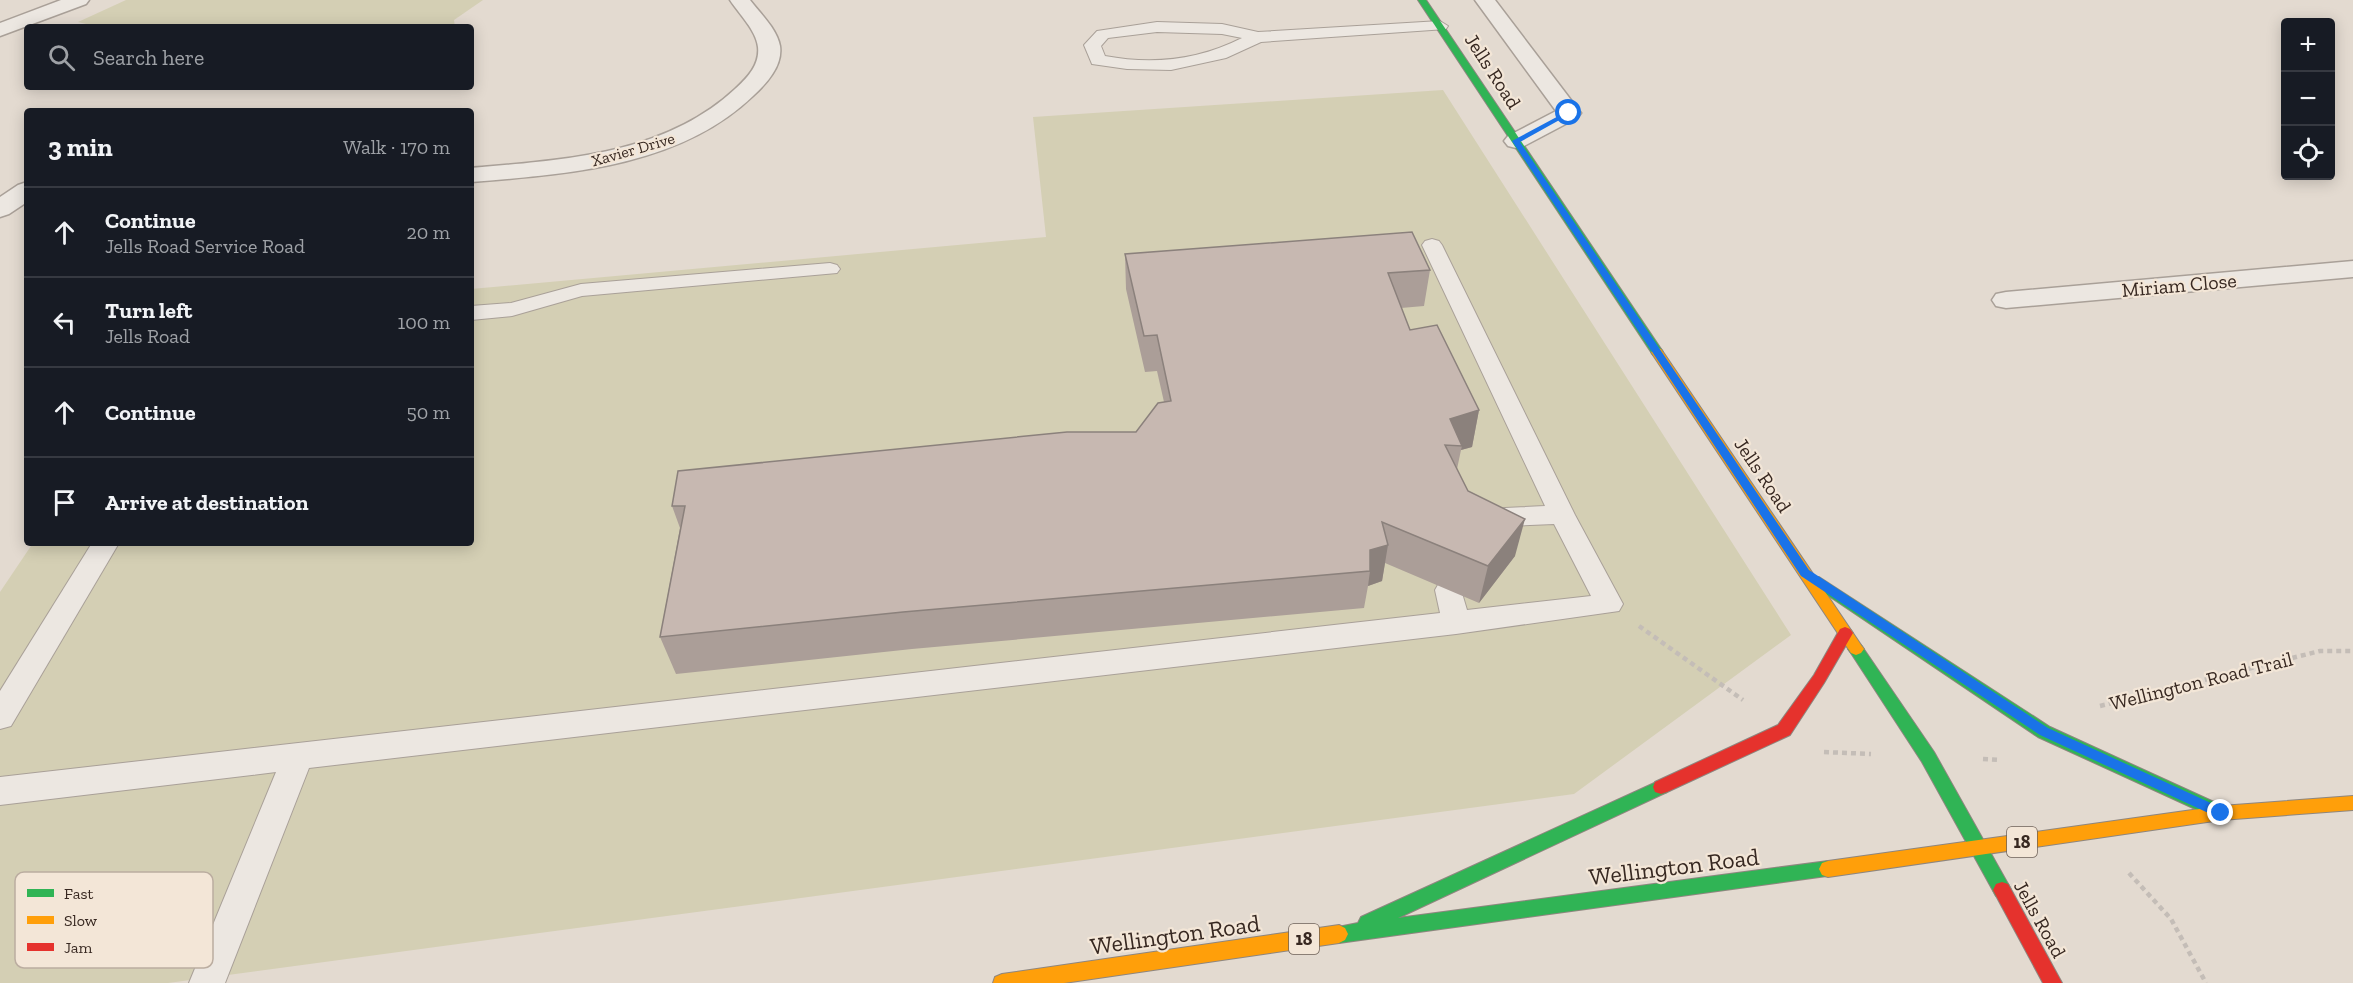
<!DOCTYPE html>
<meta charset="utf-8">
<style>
body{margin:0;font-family:"Zilla Slab",serif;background:#20242c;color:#f1f3f6}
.controls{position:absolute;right:18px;top:18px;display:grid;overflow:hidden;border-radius:6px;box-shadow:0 3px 15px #0003}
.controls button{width:54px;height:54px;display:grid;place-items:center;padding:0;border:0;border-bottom:2px solid #363941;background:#171b24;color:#f1f3f6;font:30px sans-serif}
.stop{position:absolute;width:18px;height:18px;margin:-14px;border:4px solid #1a73e8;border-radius:50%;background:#fff}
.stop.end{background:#1a73e8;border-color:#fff;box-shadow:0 2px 6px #0008}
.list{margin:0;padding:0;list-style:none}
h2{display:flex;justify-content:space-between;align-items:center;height:78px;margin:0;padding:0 24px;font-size:26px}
h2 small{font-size:20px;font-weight:400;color:#9ea1a6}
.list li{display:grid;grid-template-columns:39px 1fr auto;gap:18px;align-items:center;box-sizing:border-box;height:90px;padding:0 24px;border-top:2px solid #363941}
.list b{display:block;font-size:22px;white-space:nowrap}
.list p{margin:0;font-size:20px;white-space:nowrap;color:#9ea1a6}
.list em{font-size:20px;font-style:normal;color:#9ea1a6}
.icon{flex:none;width:33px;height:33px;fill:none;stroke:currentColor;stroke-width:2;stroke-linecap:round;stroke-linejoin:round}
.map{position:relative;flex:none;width:2353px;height:983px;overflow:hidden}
.search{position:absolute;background:#171b24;box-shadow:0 3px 15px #0003;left:24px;top:24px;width:450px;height:66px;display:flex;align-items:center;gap:15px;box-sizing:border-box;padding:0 21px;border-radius:6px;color:#9ea1a6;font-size:22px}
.panel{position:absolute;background:#171b24;box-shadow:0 3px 15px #0003;left:24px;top:108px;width:450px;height:438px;border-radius:6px}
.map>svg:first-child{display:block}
.green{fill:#d4cfb4}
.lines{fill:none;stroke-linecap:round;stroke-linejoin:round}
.lane-casing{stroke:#a9a098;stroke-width:2}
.street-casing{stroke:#a9a098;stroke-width:3}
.fast-casing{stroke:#8e867f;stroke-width:2}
.slow-casing{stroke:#8e867f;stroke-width:2}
.jam-casing{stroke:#8e867f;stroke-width:2}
.path{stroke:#c4bdb7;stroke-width:4.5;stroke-dasharray:5 4;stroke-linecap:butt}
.lane{fill:#ece7e1;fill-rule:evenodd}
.street{fill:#ece7e1;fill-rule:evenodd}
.fast{fill:#30b455;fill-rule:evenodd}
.slow{fill:#ff9f0a;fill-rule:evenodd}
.jam{fill:#e5322d;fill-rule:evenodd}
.wall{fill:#ab9e98}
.shaded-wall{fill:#8b817c}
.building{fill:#c7b8b1;stroke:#8b817c;stroke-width:1.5}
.route{fill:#1a73e8}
.labels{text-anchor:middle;stroke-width:4.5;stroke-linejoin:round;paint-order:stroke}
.far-street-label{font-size:16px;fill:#372821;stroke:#f3e6d7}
.shield{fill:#f3e6d7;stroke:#6f6158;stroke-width:1.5}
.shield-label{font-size:18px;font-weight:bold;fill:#372821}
.street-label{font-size:20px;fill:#372821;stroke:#f3e6d7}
.near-street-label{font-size:24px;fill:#372821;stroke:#f3e6d7}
.key{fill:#f3e6d7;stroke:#bbada0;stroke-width:1.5}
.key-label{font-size:16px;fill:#372821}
</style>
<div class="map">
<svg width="2353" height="983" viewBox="0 0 2353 983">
<rect width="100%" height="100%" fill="#e3dad0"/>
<!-- green -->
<g class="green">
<path d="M126,0H483L454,20L455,27H98L78,22Z"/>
<path d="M1443,90L1791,635L1574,794L168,983H0V592L33,543H471V289L1046,237L1033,117Z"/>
</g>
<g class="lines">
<defs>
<g id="lane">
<path d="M1440,21L1448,26L1446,29L1261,42L1226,58L1171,70L1127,69L1092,64L1084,45L1097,31L1157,22L1222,24L1258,32ZM1157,32L1222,34L1242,38C1199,60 1153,65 1105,56L1101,46L1108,38Z"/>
<path d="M1432,239L1439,241L1442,245L1575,515L1623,604L1619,611L1456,634L309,768L225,983H189L276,772L0,805V777L1440,613L1435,590L1439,583L1449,580L1459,583L1467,610L1591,596L1554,524L1505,526L1485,531L1476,529L1472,522L1476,515L1505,508L1545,506L1422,245L1425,241Z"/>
<path d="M830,263L837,265L840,269L837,273L582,296L512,316L471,320V306L511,303L581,284Z"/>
<path d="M92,543H119L11,726L0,729V691Z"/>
</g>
<g id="street">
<path d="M61,0H89L86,4L0,36V23Z"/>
<path d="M730,0H750C760,13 777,29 780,46C783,66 766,84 753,96C679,167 568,174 471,182V168C562,160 664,155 735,89C747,78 760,65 758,47C756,30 739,14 730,0Z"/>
<path d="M1475,0H1495L1577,108L1581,113L1577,118L1524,146L1516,148L1508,146L1504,141L1508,136L1556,111Z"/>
<path d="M27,182V202L9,214L0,217V197L18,185Z"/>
<path d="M2353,261V277L2006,308L1996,306L1992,300L1996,294L2006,292Z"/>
</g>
<g id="fast">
<path d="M1418,0H1426L1663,352L1661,355H1653Z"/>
<path d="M1819,577L2050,727L2227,808L2229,813L2227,818L2221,820L2215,818L2038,737L1814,586L1812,582L1814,578Z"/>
<path d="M1856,643L1861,645L1934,752L2008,884L2011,890L2008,896L2002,898L1996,896L1922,762L1851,653L1848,649L1851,645Z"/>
<path d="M1661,780L1667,782L1669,787L1667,792L1398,918L1828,861L1834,863L1837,869L1834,875L1339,943L1333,940L1330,934L1333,928L1358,923L1361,917Z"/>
</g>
<g id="slow">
<path d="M1657,348L1661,349L1861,645L1864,649L1861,653L1856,655L1851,653L1651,352Z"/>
<path d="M2353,796V810L2221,820L1828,877L1822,875L1819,869L1822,863L1828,861L2221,806Z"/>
<path d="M1339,925L1345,928L1348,934L1345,940L1339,943L1064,983H993L995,977L1002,974Z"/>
</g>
<g id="jam">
<path d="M1845,627L1850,629L1853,633L1824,683L1790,735L1667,792L1661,794L1655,792L1653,787L1655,782L1778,725L1814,675L1840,629Z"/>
<path d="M2002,882L2008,884L2062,983H2043L1993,890L1996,884Z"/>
</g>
</defs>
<!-- lane casing -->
<use href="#lane" class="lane-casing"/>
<!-- street casing -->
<use href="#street" class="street-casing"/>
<!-- fast casing -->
<use href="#fast" class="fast-casing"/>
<!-- slow casing -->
<use href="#slow" class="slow-casing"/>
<!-- jam casing -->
<use href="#jam" class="jam-casing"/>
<!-- path -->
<g class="path">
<path d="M1639,626L1743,700"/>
<path d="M2100,706L2320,651H2353"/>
<path d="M1824,752L1871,754"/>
<path d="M1983,759L2000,760"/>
<path d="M2129,873L2171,919L2206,983"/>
</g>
<!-- lane -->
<use href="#lane" class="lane"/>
<!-- street -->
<use href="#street" class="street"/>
<!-- fast -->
<use href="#fast" class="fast"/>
<!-- slow -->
<use href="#slow" class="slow"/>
<!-- jam -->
<use href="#jam" class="jam"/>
</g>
<!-- wall -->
<path class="wall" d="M1125,254L1430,270L1424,306L1401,308L1410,330L1479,410L1472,447L1461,450L1457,469L1468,491L1515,556L1479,603L1385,563L1382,581L1368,586L1364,608L912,649L676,674L660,637L680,528L672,506L1136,432L1164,402L1157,371L1145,372L1126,289Z"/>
<!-- shaded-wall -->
<g class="shaded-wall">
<path d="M1479,410L1472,447L1461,450L1462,446L1450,419Z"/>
<path d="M1525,519L1515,556L1479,603L1488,566Z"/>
<path d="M1388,545L1382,581L1368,586L1370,571V550Z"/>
</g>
<!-- building -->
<path class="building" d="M1412,232L1430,270L1388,273L1410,330L1437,325L1479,410L1450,419L1462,446L1445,445L1468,491L1525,519L1488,566L1382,522L1388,545L1370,550V571L903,612L660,637L685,506H672L678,471L1067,432H1136L1158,403L1171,401L1157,335L1144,336L1125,254Z"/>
<!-- route -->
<path class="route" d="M1566,112L1572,113L1520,142L1809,570L2048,728L2226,810V817H2217L2040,735L1801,576L1512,141Z"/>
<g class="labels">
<!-- far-street labels -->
<g class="far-street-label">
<text transform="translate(633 149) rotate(-16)" y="6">Xavier Drive</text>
</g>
<!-- shield labels -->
<g class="shield">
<rect x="2007" y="827" width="30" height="30" rx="4.5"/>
<rect x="1289" y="924" width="30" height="30" rx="4.5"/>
</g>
<g class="shield-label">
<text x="2022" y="848">18</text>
<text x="1304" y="945">18</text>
</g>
<!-- street labels -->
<g class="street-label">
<text transform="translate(1493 71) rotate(57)" y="7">Jells Road</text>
<text transform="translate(2179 285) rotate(-5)" y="7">Miriam Close</text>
<text transform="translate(1763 475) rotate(56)" y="7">Jells Road</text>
<text transform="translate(2201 681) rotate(-14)" y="7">Wellington Road Trail</text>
<text transform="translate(2040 919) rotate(61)" y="7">Jells Road</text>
</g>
<!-- near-street labels -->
<g class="near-street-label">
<text transform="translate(1674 867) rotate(-7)" y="8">Wellington Road</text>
<text transform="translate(1175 935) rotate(-8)" y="8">Wellington Road</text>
</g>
</g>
<!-- legend -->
<rect x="15" y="872" width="198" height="96" rx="9" class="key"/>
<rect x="27" y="889" width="27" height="8" fill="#30b455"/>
<rect x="27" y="916" width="27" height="8" fill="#ff9f0a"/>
<rect x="27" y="943" width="27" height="8" fill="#e5322d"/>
<g class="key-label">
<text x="64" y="899">Fast</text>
<text x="64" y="926">Slow</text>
<text x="64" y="953">Jam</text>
</g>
</svg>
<div class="controls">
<button>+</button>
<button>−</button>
<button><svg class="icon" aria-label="locate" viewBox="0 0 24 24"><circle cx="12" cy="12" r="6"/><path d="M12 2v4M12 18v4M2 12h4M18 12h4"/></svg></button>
</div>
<div class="stop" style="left:1569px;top:113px"></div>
<div class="stop end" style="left:2221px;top:813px"></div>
<div class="search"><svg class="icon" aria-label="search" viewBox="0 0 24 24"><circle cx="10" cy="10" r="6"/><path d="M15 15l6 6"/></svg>Search here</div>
<section class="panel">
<h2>3 min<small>Walk · 170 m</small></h2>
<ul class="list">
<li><svg class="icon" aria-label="ahead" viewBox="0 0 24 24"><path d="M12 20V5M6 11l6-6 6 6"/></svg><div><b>Continue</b><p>Jells Road Service Road</p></div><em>20 m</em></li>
<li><svg class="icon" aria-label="left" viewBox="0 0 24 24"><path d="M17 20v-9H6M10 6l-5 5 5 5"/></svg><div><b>Turn left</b><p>Jells Road</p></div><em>100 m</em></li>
<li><svg class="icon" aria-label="ahead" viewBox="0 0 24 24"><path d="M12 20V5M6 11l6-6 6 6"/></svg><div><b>Continue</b></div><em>50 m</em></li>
<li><svg class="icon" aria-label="arrive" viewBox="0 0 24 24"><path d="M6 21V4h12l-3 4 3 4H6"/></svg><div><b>Arrive at destination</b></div></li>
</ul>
</section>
</div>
